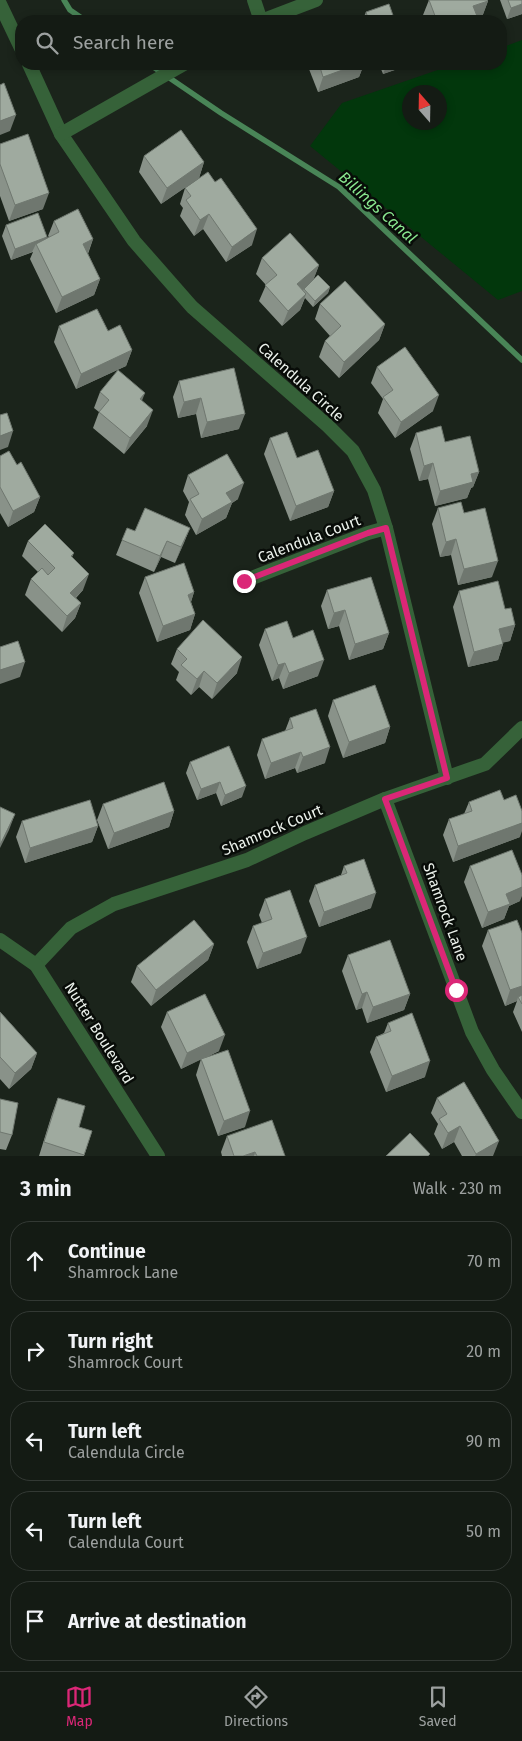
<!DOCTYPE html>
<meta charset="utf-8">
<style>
body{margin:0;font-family:"Fira Sans",sans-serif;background:#1d241d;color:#f1f3f6}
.compass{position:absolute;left:402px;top:85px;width:45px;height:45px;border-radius:50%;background:#141b14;box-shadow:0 2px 8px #0003;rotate:340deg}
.stop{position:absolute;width:15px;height:15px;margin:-11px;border:4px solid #db2777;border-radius:50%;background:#fff}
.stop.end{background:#db2777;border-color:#fff;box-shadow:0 1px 5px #0008}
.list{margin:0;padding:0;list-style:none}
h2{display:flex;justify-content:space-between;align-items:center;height:65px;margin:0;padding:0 20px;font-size:21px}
h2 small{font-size:16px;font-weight:400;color:#9da1a0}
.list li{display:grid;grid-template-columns:32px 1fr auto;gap:15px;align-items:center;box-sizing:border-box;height:80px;margin:0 10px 10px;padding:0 10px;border:1px solid #333934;border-radius:20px}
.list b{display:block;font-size:19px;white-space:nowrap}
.list p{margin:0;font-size:16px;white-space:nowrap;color:#9da1a0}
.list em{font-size:16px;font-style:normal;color:#9da1a0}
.icon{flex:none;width:28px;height:28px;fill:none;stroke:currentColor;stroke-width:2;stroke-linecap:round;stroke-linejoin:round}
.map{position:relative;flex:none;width:522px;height:1156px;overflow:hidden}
.search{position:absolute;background:#141b14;box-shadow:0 2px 8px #0003;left:15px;right:15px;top:15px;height:55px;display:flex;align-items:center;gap:12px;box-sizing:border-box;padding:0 18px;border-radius:20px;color:#9da1a0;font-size:19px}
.sheet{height:515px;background:#141b14}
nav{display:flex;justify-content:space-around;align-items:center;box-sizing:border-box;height:70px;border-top:1px solid #333934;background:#141b14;font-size:14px;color:#9da1a0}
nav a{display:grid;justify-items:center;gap:2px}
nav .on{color:#db2777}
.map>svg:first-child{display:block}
.green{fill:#02370c;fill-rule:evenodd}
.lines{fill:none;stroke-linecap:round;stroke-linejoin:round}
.stream{stroke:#498557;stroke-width:5.5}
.minor{stroke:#366239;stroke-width:14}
.tertiary{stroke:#366239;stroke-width:14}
.wall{fill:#899289}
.shaded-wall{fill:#6f776f}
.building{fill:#9faa9f;stroke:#6f776f}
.route{stroke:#db2777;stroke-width:6}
.labels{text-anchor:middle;stroke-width:5;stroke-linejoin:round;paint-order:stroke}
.street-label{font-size:15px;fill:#ebf1eb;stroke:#080c08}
.water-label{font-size:16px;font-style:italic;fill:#89e78f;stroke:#080c08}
</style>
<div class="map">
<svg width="522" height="1156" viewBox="0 0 522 1156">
<rect width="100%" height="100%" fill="#1b241b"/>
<!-- green -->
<path class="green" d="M522,40V291L498,300L310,146L342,103L455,64H501V48ZM410,92H440V122H410Z"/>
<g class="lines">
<!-- stream -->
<g class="stream">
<path d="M64,0L70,10L86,21"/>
<path d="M149,64L221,113L339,187L522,360"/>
</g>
<!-- minor -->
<g class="minor">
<path d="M254,0L261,21"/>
<path d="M0,4L21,48"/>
<path d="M261,21L316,0"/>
<path d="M29,64L61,134L134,241L192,307L328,426L353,451L374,490L386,528L447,778"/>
<path d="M61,134L184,64"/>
<path d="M244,581L368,533L386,528"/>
<path d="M385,799L472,1032L493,1070L522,1112"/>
<path d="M36,965L71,928L114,904L247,860L305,833L385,799L485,764L522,728"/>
</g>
<!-- tertiary -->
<path class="tertiary" d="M0,940L36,965L158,1156"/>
</g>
<!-- wall -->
<g class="wall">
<path d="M429,0L488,1L482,17L478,18L479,21H425L423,15Z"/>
<path d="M500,0H522V14L507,19Z"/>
<path d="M366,12L395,21H362Z"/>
<path d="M307,64H364L359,77L318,92Z"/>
<path d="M379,64H412L383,74Z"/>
<path d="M0,144L43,209L9,221L0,196Z"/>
<path d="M144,156L204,162L199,178L161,204L139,172Z"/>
<path d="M185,188L252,245L226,262L203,229L194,236L180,216L183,208L180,204Z"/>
<path d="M54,221L93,239L88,254L100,279L94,295L56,313L30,259L33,252L11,260L2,236L6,225L46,238L49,237L48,236Z"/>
<path d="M262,258L319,265L313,280L330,287L328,293L313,307L305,298L300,310L282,326L259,301L266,285L256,274Z"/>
<path d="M320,304L385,324L379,340L339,378L319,357L325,341L330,336L315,319Z"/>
<path d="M59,326L108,331L132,350L126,366L76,389L54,342Z"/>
<path d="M377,367L433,411L395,438L378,413L383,399L371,383Z"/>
<path d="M234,368L239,429L201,438L196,414L178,418L173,397L179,381Z"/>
<path d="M100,392L142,401L147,426L124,454L93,428L99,412L94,408Z"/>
<path d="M416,433L445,442L479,472L473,487L471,488L467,498L435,506L428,479L419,481L410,449Z"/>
<path d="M270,438L297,458L334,491L328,507L290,521L264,454Z"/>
<path d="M0,456L17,465L40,497L34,512L8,527L0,513Z"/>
<path d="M188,475L238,499L232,503L226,518L196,535L185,515L189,502L183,491Z"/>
<path d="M438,508L464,513L492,577L458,585L451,555L440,557L432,524Z"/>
<path d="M190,528L175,563L161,557L154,572L116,555L122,540L135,531Z"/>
<path d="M28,541L74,553L72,557L83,590L76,598L81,603L75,618L62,632L25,595L31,579L38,572L22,556Z"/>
<path d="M145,577L194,592L191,602L195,614L190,630L157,642L139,593Z"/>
<path d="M327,590L389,633L383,649L349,660L339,626L328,629L321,606Z"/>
<path d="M459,591L505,609L515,625L510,641L503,642V644L498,660L468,667L453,607Z"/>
<path d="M265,629L293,638L318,676L283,689L279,678L272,681L259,645Z"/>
<path d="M177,649L237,673L212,699L199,687L191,695L176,680L179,672L171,664Z"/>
<path d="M333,700L390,727L385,743L343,758L328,716Z"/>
<path d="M290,718L325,763L297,773L295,768L265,779L257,755L262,739L285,731Z"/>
<path d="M190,762L242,797L221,806L216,793L197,800L186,773Z"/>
<path d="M504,800L520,837L453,862L443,835L449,819L464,814L469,802Z"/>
<path d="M103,804L174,811L169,827L108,849L97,820Z"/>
<path d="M22,821L98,826L92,842L25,863L16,837Z"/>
<path d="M344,866L371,908L319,927L309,901L315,885L341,875Z"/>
<path d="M470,866L520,901L509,906L504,919L482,928L464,882Z"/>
<path d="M265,899L301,953L257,969L247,942L253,926L262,923L259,915Z"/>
<path d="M488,930L522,933V1032L513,1012L517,1001L505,1006L482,946Z"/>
<path d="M214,944L208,960L151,1006L131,982L137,966Z"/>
<path d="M348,955L410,994L404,1010L367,1023L362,1008L356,1010L342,971Z"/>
<path d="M0,1012L37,1053L31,1069L9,1089L0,1079Z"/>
<path d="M167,1012L219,1051L203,1059L245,1127L218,1136L196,1075L201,1059L181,1069L161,1027Z"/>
<path d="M388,1023L425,1077L386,1092L370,1052L376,1037L384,1033Z"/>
<path d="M58,1098L79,1127L92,1131L84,1156H39L52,1114Z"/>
<path d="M437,1098L493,1156H462L454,1142L442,1149L434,1134L438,1124L431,1113Z"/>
<path d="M0,1099L12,1135L6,1150L0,1149Z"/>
<path d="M227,1136L285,1156H222L221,1152Z"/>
</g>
<!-- shaded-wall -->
<g class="shaded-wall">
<path d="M488,1L482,17L469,21L473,6Z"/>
<path d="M522,4V14L507,19L511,8Z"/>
<path d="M359,64H364L359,77L318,92L323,77Z"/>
<path d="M387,64H412L383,74Z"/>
<path d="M16,115L10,131L0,135V121Z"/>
<path d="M204,162L199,178L161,204L167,188Z"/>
<path d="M49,193L43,209L9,221L15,205Z"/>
<path d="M209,214L203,229L194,236L200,220Z"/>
<path d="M257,229L252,245L226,262L232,247Z"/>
<path d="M47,237L43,248L36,244L32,252L11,260L15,249Z"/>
<path d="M93,239L87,255L83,244Z"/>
<path d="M319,265L313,281L292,300L297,284Z"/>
<path d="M100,279L94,295L56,313L62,297Z"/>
<path d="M330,287L328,293L313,307L315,301Z"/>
<path d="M306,294L300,310L282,326L288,311Z"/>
<path d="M385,324L379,340L339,378L344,362Z"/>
<path d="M132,350L126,366L76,389L81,374Z"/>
<path d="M145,393L139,408L140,399Z"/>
<path d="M439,395L433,411L395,438L401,422Z"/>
<path d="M201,398L196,414L178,418L184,402Z"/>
<path d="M153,410L147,426L124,454L130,438Z"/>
<path d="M245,414L239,429L201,438L207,422Z"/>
<path d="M13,431L8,447L0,450V436Z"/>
<path d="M433,463L428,479L419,481L424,466Z"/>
<path d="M479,472L473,487L471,488L467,498L435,506L440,491L471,474Z"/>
<path d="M244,483L238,499L232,503L226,518L196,535L202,519L226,493Z"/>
<path d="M334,491L328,507L290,521L296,506Z"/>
<path d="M40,497L34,512L8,527L13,511Z"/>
<path d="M190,528L184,543L175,563L181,547Z"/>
<path d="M456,539L451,555L440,557L446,542Z"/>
<path d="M167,541L161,557L154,572L160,556Z"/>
<path d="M498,561L492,577L458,585L464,569Z"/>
<path d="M89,574L83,590L65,608L70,593Z"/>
<path d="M194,592L189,608L188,595Z"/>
<path d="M81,603L75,618L62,632L67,616Z"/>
<path d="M345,610L339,626L328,629L334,613Z"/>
<path d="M195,614L190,630L157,642L163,626Z"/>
<path d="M515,625L510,641L494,645L499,629Z"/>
<path d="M389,633L383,649L349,660L355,644Z"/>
<path d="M503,644L498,660L468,667L474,652Z"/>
<path d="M242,657L237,673L212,699L217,683Z"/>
<path d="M324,660L318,676L283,689L289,673Z"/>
<path d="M25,662L20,677L0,684V670Z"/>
<path d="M285,663L279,678L272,681L278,665Z"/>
<path d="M204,671L199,687L191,695L197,679Z"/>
<path d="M390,727L385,743L343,758L349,742Z"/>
<path d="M330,747L325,763L297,773L303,757Z"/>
<path d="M301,752L295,768L265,779L271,763Z"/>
<path d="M220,782L216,793L197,800L201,789Z"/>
<path d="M246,786L242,797L221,806L225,795Z"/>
<path d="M174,811L169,827L108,849L114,833Z"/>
<path d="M15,814L9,830L0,848V845Z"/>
<path d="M522,823V831L520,837L453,862L458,846Z"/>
<path d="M98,826L92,842L25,863L30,848Z"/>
<path d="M522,887V896L520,901L509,906L504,919L482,928L488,912L506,894Z"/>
<path d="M376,893L371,908L319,927L324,912Z"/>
<path d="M307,937L301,953L257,969L263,953Z"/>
<path d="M214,944L208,960L151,1006L156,990Z"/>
<path d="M522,986V999L518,997L517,1001L505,1006L510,990Z"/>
<path d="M367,992L362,1008L356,1010L362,994Z"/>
<path d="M410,994L404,1010L367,1023L373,1007Z"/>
<path d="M225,1035L219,1051L181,1069L187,1053Z"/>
<path d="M37,1053L31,1069L9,1089L15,1073Z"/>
<path d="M430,1061L425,1077L386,1092L392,1076Z"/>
<path d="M250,1111L245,1127L218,1136L224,1121Z"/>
<path d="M460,1126L454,1142L442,1149L448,1133Z"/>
<path d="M499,1141L493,1156H475L476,1154Z"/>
<path d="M255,1152L254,1156H243Z"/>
</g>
<!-- building -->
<g class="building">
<path d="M429,0H487L488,1L473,6L479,21H437Z"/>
<path d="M508,0H522V4L511,8Z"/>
<path d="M389,4L395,21H369L366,12Z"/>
<path d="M421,18L422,21H412Z"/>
<path d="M319,64H359L323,77Z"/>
<path d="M4,83L16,115L0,121V85Z"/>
<path d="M181,130L204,162L167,188L144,156Z"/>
<path d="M28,134L49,193L15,205L0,164V144Z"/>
<path d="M208,172L215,182L221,178L257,229L232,247L209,214L200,220L186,200L191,196L185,188Z"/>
<path d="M78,209L93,239L83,244L100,279L62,297L36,244L59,232L54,221Z"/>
<path d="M38,213L47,237L15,249L6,225Z"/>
<path d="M290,233L319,265L297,284L306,294L288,311L265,285L277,275L262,258Z"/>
<path d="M318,275L330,287L315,301L304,289Z"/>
<path d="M345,281L385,324L344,362L325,341L341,326L320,304Z"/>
<path d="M97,309L108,331L120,325L132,350L81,374L59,326Z"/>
<path d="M405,347L439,395L401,422L383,397L393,390L377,367Z"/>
<path d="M234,368L245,414L207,422L201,398L184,402L179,381Z"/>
<path d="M118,370L145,393L140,399L153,410L130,438L99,412L109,400L100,392Z"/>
<path d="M7,413L13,431L0,436V415Z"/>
<path d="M441,426L445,442L470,436L479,472L471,474L473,482L440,491L433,463L424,466L416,433Z"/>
<path d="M287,432L297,458L318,450L334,491L296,506L270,438Z"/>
<path d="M9,451L17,465L21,462L40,497L13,511L0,487V456Z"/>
<path d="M227,454L244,483L226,493L232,502L202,519L190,499L199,494L188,475Z"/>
<path d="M461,502L464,513L485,508L498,561L464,569L456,539L446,542L438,508Z"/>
<path d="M145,508L190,528L181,547L167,541L160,556L122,540L127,528L135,531Z"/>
<path d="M45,524L74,553L71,556L89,574L70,593L81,603L67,616L31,579L42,568L48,575L55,568L28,541Z"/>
<path d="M184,563L194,592L188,595L195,614L163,626L145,577Z"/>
<path d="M371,577L389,633L355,644L345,610L334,613L327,590Z"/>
<path d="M498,581L505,609L511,608L515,625L499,629L503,644L474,652L459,591Z"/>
<path d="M203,620L242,657L217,683L204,671L197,679L181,665L187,659L177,649Z"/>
<path d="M287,621L293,638L313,630L324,660L289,673L285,663L278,665L265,629Z"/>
<path d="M18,641L25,662L0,670V647Z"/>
<path d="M375,685L390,727L349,742L333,700Z"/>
<path d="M316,709L330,747L303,757L301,752L271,763L262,739L293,728L290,718Z"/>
<path d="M229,746L246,786L225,795L220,782L201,789L190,762Z"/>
<path d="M164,782L174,811L114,833L103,804Z"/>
<path d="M500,790L504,800L516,795L522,811V823L458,846L449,819L472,811L469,802Z"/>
<path d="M90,800L98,826L30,848L22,821Z"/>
<path d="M0,807L15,814L0,845Z"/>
<path d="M512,850L522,875V887L506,894L510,904L488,912L470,866Z"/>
<path d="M364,859L376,893L324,912L315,885L347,873L344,866Z"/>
<path d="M290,890L307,937L263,953L253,926L272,919L265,899Z"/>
<path d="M194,920L214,944L156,990L137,966Z"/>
<path d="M517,920L522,933V986L510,990L488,930Z"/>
<path d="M390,940L410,994L373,1007L367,992L362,994L348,955Z"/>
<path d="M205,994L225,1035L187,1053L167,1012Z"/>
<path d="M522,995V1004L518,997Z"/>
<path d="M0,1012L37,1053L15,1073L0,1057Z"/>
<path d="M412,1013L430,1061L392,1076L376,1037L391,1031L388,1023Z"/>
<path d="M228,1050L250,1111L224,1121L201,1059Z"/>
<path d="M464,1082L499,1141L476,1154L460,1126L448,1133L439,1119L447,1114L437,1098Z"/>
<path d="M58,1098L85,1106L79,1127L92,1131L84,1155L44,1142Z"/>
<path d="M0,1099L18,1103L12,1135L0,1132Z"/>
<path d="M272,1120L285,1156H257L255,1152L243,1156H234L227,1136Z"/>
<path d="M410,1133L430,1154L428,1156H386Z"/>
</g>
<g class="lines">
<!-- route -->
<path class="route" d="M244,581L368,533L386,528L447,778L385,799L456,990"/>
</g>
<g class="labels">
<!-- street labels -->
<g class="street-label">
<text transform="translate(301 382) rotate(42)" y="5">Calendula Circle</text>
<text transform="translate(309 539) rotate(-21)" y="5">Calendula Court</text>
<text transform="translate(272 830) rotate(-23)" y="5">Shamrock Court</text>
<text transform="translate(445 912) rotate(70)" y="5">Shamrock Lane</text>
<text transform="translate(99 1033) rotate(58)" y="5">Nutter Boulevard</text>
</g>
<!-- water labels -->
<g class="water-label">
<text transform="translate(378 207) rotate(42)" y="6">Billings Canal</text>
</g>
</g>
</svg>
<svg class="compass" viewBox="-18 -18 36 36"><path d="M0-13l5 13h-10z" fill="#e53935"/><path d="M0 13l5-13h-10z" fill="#9da1a0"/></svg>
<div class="stop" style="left:456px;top:990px"></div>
<div class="stop end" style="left:244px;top:581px"></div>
<div class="search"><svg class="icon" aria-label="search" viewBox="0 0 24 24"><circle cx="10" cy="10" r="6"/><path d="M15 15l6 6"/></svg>Search here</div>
</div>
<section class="sheet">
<h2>3 min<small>Walk · 230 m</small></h2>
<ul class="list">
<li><svg class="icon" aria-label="ahead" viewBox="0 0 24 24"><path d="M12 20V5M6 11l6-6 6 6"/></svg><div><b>Continue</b><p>Shamrock Lane</p></div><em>70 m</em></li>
<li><svg class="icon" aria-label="right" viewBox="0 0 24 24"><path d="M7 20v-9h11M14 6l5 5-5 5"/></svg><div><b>Turn right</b><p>Shamrock Court</p></div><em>20 m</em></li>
<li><svg class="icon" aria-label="left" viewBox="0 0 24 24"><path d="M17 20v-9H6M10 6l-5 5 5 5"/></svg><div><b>Turn left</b><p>Calendula Circle</p></div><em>90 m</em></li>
<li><svg class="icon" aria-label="left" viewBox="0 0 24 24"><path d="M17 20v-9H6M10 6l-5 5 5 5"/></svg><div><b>Turn left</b><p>Calendula Court</p></div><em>50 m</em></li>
<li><svg class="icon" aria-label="arrive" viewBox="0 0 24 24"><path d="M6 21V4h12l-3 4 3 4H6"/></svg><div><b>Arrive at destination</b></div></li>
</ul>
</section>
<nav>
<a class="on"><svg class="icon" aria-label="map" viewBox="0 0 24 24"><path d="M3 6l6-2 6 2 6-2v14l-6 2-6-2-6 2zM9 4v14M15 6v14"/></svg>Map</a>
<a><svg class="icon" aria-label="directions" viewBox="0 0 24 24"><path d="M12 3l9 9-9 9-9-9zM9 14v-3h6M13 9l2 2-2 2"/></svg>Directions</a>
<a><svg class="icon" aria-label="saved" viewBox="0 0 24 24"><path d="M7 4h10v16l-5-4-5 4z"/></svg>Saved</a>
</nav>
